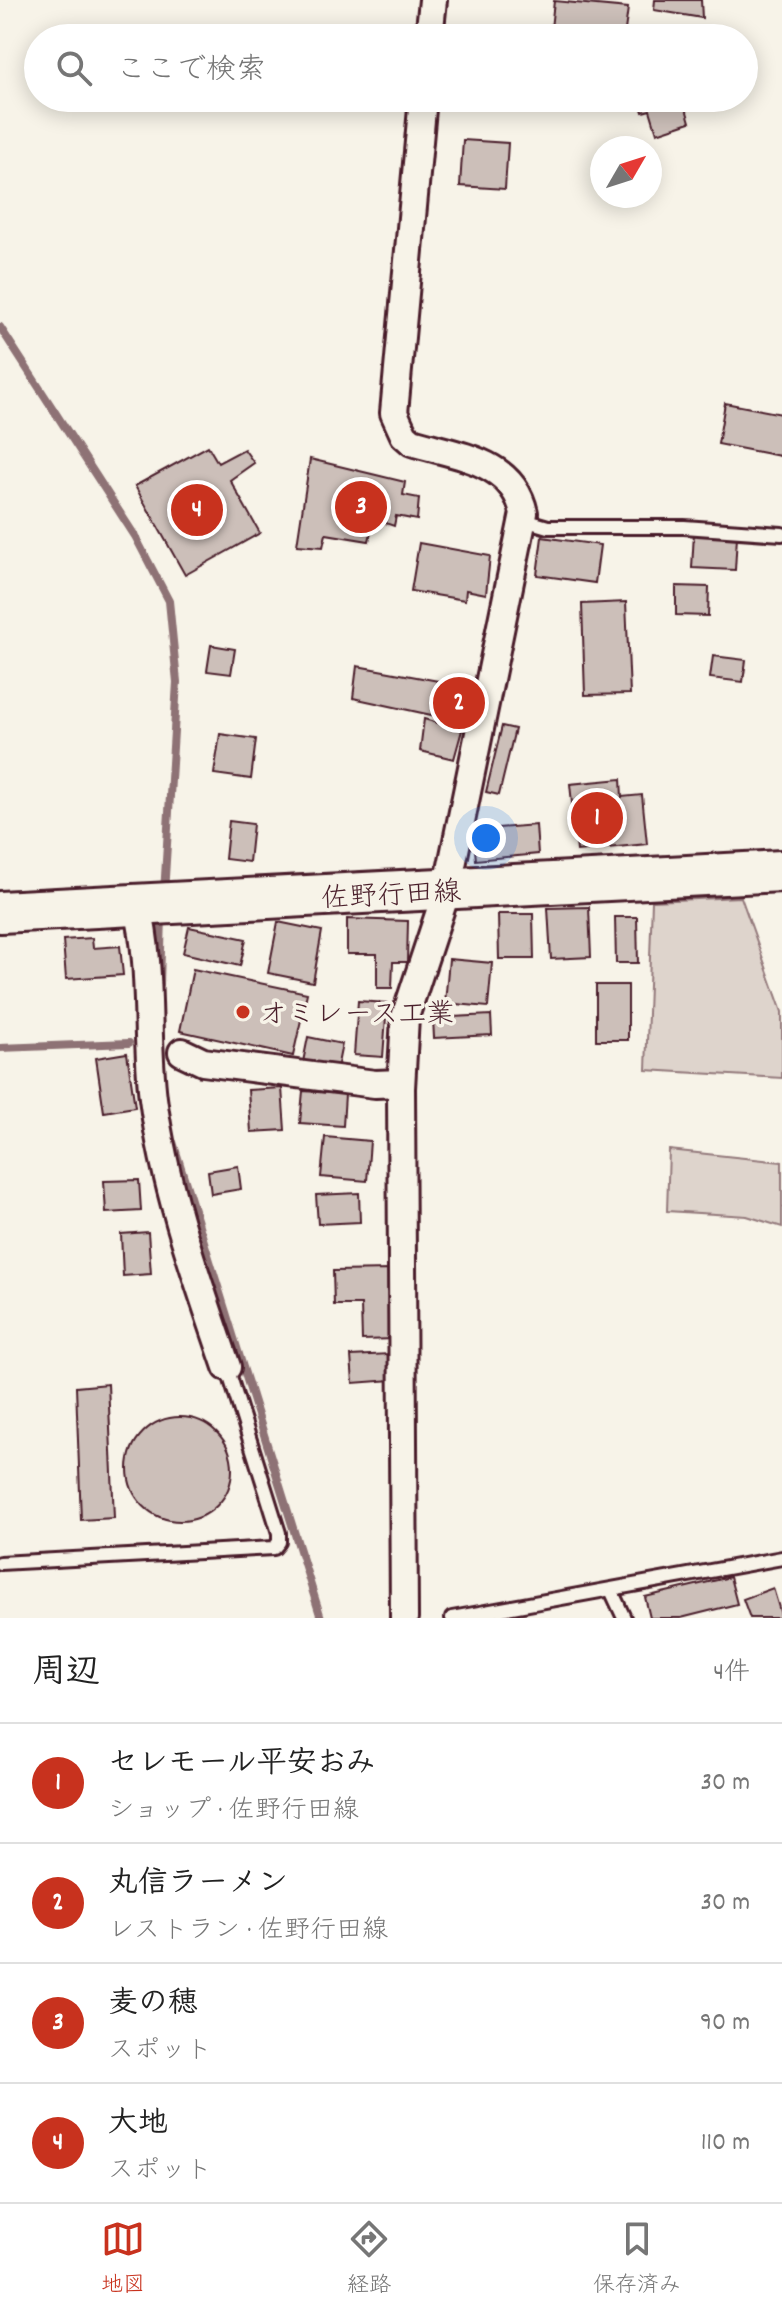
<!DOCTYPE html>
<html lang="ja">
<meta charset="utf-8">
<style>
body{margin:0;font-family:Dekko,"Klee One",sans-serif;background:#f2f2f2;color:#222}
.compass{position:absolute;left:590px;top:136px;width:72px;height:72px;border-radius:50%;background:#fff;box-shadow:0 4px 20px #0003;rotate:51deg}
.you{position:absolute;left:486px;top:838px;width:28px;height:28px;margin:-20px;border:6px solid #fff;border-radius:50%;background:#1a73e8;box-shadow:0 0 0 12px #1a73e833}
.badge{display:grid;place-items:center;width:52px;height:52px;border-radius:50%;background:#c8321e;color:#fff;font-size:26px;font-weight:700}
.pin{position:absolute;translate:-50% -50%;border:4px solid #fff;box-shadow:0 2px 8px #0006}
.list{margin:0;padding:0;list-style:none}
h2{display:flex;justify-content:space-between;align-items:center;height:104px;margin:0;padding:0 32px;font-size:34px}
h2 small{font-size:26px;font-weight:400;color:#767676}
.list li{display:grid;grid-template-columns:52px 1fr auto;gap:24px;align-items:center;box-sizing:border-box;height:120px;padding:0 32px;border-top:2px solid #e0e0e0}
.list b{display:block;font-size:30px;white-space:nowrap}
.list p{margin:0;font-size:26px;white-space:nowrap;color:#767676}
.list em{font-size:26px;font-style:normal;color:#767676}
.icon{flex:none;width:44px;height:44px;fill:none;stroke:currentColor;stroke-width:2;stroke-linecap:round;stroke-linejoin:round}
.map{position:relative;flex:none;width:782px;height:1618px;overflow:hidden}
.search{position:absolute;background:#fff;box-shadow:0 4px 20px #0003;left:24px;right:24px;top:24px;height:88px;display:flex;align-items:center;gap:20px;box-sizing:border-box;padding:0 28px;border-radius:44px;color:#767676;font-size:30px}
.sheet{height:584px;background:#fff}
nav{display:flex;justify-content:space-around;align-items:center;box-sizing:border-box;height:112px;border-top:2px solid #e0e0e0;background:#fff;font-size:22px;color:#767676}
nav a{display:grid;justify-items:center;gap:4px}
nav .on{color:#c8321e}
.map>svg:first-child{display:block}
.green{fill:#ded4cc;stroke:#947a7c;stroke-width:2}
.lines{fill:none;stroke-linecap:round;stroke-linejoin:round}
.stream{stroke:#8e7275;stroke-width:8}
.building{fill:#ccbfb9;stroke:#4a1f2b;stroke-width:2}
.lane-casing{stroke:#4a1f2b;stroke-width:18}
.street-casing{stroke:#4a1f2b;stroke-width:32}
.primary-casing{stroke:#4a1f2b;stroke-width:46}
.lane{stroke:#f7f3e8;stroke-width:12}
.street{stroke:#f7f3e8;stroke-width:26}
.primary{stroke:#f7f3e8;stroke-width:40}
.poi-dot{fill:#c8321e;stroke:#f7f3e8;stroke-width:3}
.labels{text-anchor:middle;stroke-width:7;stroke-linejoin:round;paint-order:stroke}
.street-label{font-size:28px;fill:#4a1f2b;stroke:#f7f3e8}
.poi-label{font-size:28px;fill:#4a1f2b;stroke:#f7f3e8;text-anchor:start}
</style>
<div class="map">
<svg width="782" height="1618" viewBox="0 0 782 1618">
<rect width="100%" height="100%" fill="#f7f3e8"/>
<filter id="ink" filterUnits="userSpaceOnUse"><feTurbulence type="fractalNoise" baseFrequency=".0125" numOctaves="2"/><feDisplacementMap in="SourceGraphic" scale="16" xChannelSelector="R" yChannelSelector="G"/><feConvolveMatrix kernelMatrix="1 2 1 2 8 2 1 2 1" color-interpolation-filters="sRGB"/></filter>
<g filter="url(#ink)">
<!-- green -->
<g class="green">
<path d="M741,897L782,1012V1078L646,1070L652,901Z"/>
<path d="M669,1150L782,1162V1227L747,1216L667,1211Z"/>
</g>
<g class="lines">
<!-- stream -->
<g class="stream">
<path d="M0,327L135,536L169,601L177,682L164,893"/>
<path d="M160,985L162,915"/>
<path d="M0,1048L129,1043"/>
<path d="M173,1142L321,1618"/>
</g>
</g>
<!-- building -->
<g class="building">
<path d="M655,0H701L702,18L654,10Z"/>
<path d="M554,1L628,8L624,38H550Z"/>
<path d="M639,98H683L690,122L657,133L650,110L643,112Z"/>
<path d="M463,140L508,143L505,189L460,186Z"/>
<path d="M725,403L782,414L780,456L718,444Z"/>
<path d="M208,446L218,463L244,449L254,463L230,480L260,533L185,575L135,486Z"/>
<path d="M310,459L405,482L403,495L419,498L417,520L396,516L394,526L374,519L369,541L326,534L323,547L297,545Z"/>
<path d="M694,533L737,536L735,570L692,568Z"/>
<path d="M542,537L600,545L595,583L537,575Z"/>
<path d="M419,543L490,556L486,594L466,590L465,600L411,591Z"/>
<path d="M676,586L709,587L708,616L676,615Z"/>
<path d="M626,602L630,694L585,695L582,604Z"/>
<path d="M211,645L235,649L231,674L207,671Z"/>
<path d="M713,656L746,660L743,682L710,678Z"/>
<path d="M357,666L444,682L436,716L353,698Z"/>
<path d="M450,683L468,687L464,720L446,717Z"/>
<path d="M424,719L462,730L454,759L420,751Z"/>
<path d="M502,726L515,729L499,795L486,792Z"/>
<path d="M220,734L256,739L251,779L214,774Z"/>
<path d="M621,779L622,797L642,795L647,844L577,851L570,784Z"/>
<path d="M229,821L253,824L249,862L225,859Z"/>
<path d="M536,825L538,854L476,860L473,830Z"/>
<path d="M589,907L591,957L551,959L548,908Z"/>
<path d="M498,914H533L534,959H499Z"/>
<path d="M615,917H637L638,963H616Z"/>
<path d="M347,919L408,921L407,962H393L392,988H377V954H347Z"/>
<path d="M278,922L322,931L313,982L268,973Z"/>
<path d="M189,927L246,939L240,966L183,953Z"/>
<path d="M92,938L93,948L120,946L123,975L66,979L63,940Z"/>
<path d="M449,959L492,963L488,1007L445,1003Z"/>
<path d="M193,969L307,993L293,1056L180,1031Z"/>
<rect x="596" y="985" width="32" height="55"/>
<path d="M358,1001L387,1003L383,1057L354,1055Z"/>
<path d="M491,1015L492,1035L434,1038L433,1018Z"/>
<path d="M308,1037L342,1044L337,1069L303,1062Z"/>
<path d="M127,1053L135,1107L104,1112L96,1058Z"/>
<path d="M282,1088L285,1130L251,1132L248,1090Z"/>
<path d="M303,1091L345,1094L343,1126L300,1123Z"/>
<path d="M325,1137L370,1141L367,1181L321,1177Z"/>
<path d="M238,1166L241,1189L211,1194L208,1171Z"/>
<path d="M139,1180L141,1211L106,1213L104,1181Z"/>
<path d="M359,1193L360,1222L318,1224L316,1195Z"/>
<path d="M148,1232L151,1274L123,1276L121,1234Z"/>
<path d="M391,1270L394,1339L362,1340L361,1305H334L333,1271Z"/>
<path d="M390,1354L392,1380L353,1383L351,1356Z"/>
<path d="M108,1384L114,1518L81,1520L76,1387Z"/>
<circle cx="180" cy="1469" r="52"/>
<path d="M730,1577L737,1604L681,1618H650L645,1597Z"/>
<path d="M773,1588L782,1618H750L743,1599Z"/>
</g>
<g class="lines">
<defs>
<g id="lane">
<path d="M524,520L548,527H684L782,534"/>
<path d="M0,1563L274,1548L279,1542V1533L227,1367"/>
<path d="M611,1590L624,1618"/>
<path d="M452,1618L782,1558"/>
</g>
<g id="street">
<path d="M429,38L433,0"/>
<path d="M137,904C153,966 145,1034 153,1098C165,1191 197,1279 227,1367"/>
<path d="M182,1052L203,1062L375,1084L401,1083"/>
<path d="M404,1618L401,1088L405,1017L447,890L524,513C513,460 457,456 412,442L404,435L394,413L423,98"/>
</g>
<path id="primary" d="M0,912L782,871"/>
</defs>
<!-- lane casing -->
<use href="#lane" class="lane-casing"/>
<!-- street casing -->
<use href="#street" class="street-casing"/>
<!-- primary casing -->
<use href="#primary" class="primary-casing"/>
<!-- lane -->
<use href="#lane" class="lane"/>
<!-- street -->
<use href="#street" class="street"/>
<!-- primary -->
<use href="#primary" class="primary"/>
</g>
</g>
<!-- markers -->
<circle class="poi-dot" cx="243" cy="1012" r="8"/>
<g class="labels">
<!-- street labels -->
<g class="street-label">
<text transform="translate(391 893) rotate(-3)" y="10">佐野行田線</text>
</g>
<!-- poi labels -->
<g class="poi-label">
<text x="259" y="1022">オミレース工業</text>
</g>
</g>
</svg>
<svg class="compass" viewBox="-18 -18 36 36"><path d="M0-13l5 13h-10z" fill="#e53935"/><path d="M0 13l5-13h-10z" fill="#767676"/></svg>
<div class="you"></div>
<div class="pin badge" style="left:597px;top:818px">1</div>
<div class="pin badge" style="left:459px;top:703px">2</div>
<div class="pin badge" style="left:361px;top:507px">3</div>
<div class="pin badge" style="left:197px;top:510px">4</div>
<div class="search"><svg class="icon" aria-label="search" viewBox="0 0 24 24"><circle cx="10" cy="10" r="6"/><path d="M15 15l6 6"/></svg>ここで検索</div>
</div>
<section class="sheet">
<h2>周辺<small>4件</small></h2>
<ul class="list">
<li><span class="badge">1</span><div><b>セレモール平安おみ</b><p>ショップ · 佐野行田線</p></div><em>30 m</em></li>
<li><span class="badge">2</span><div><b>丸信ラーメン</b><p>レストラン · 佐野行田線</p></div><em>30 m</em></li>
<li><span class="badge">3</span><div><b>麦の穂</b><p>スポット</p></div><em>90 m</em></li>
<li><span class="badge">4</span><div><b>大地</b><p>スポット</p></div><em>110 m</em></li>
</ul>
</section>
<nav>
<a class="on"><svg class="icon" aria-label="map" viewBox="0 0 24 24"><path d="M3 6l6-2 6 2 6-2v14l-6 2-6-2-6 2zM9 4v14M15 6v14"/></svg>地図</a>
<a><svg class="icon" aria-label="directions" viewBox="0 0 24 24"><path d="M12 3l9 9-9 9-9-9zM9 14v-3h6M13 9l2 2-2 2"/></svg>経路</a>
<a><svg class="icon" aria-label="saved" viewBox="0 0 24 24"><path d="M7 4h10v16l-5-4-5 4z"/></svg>保存済み</a>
</nav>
